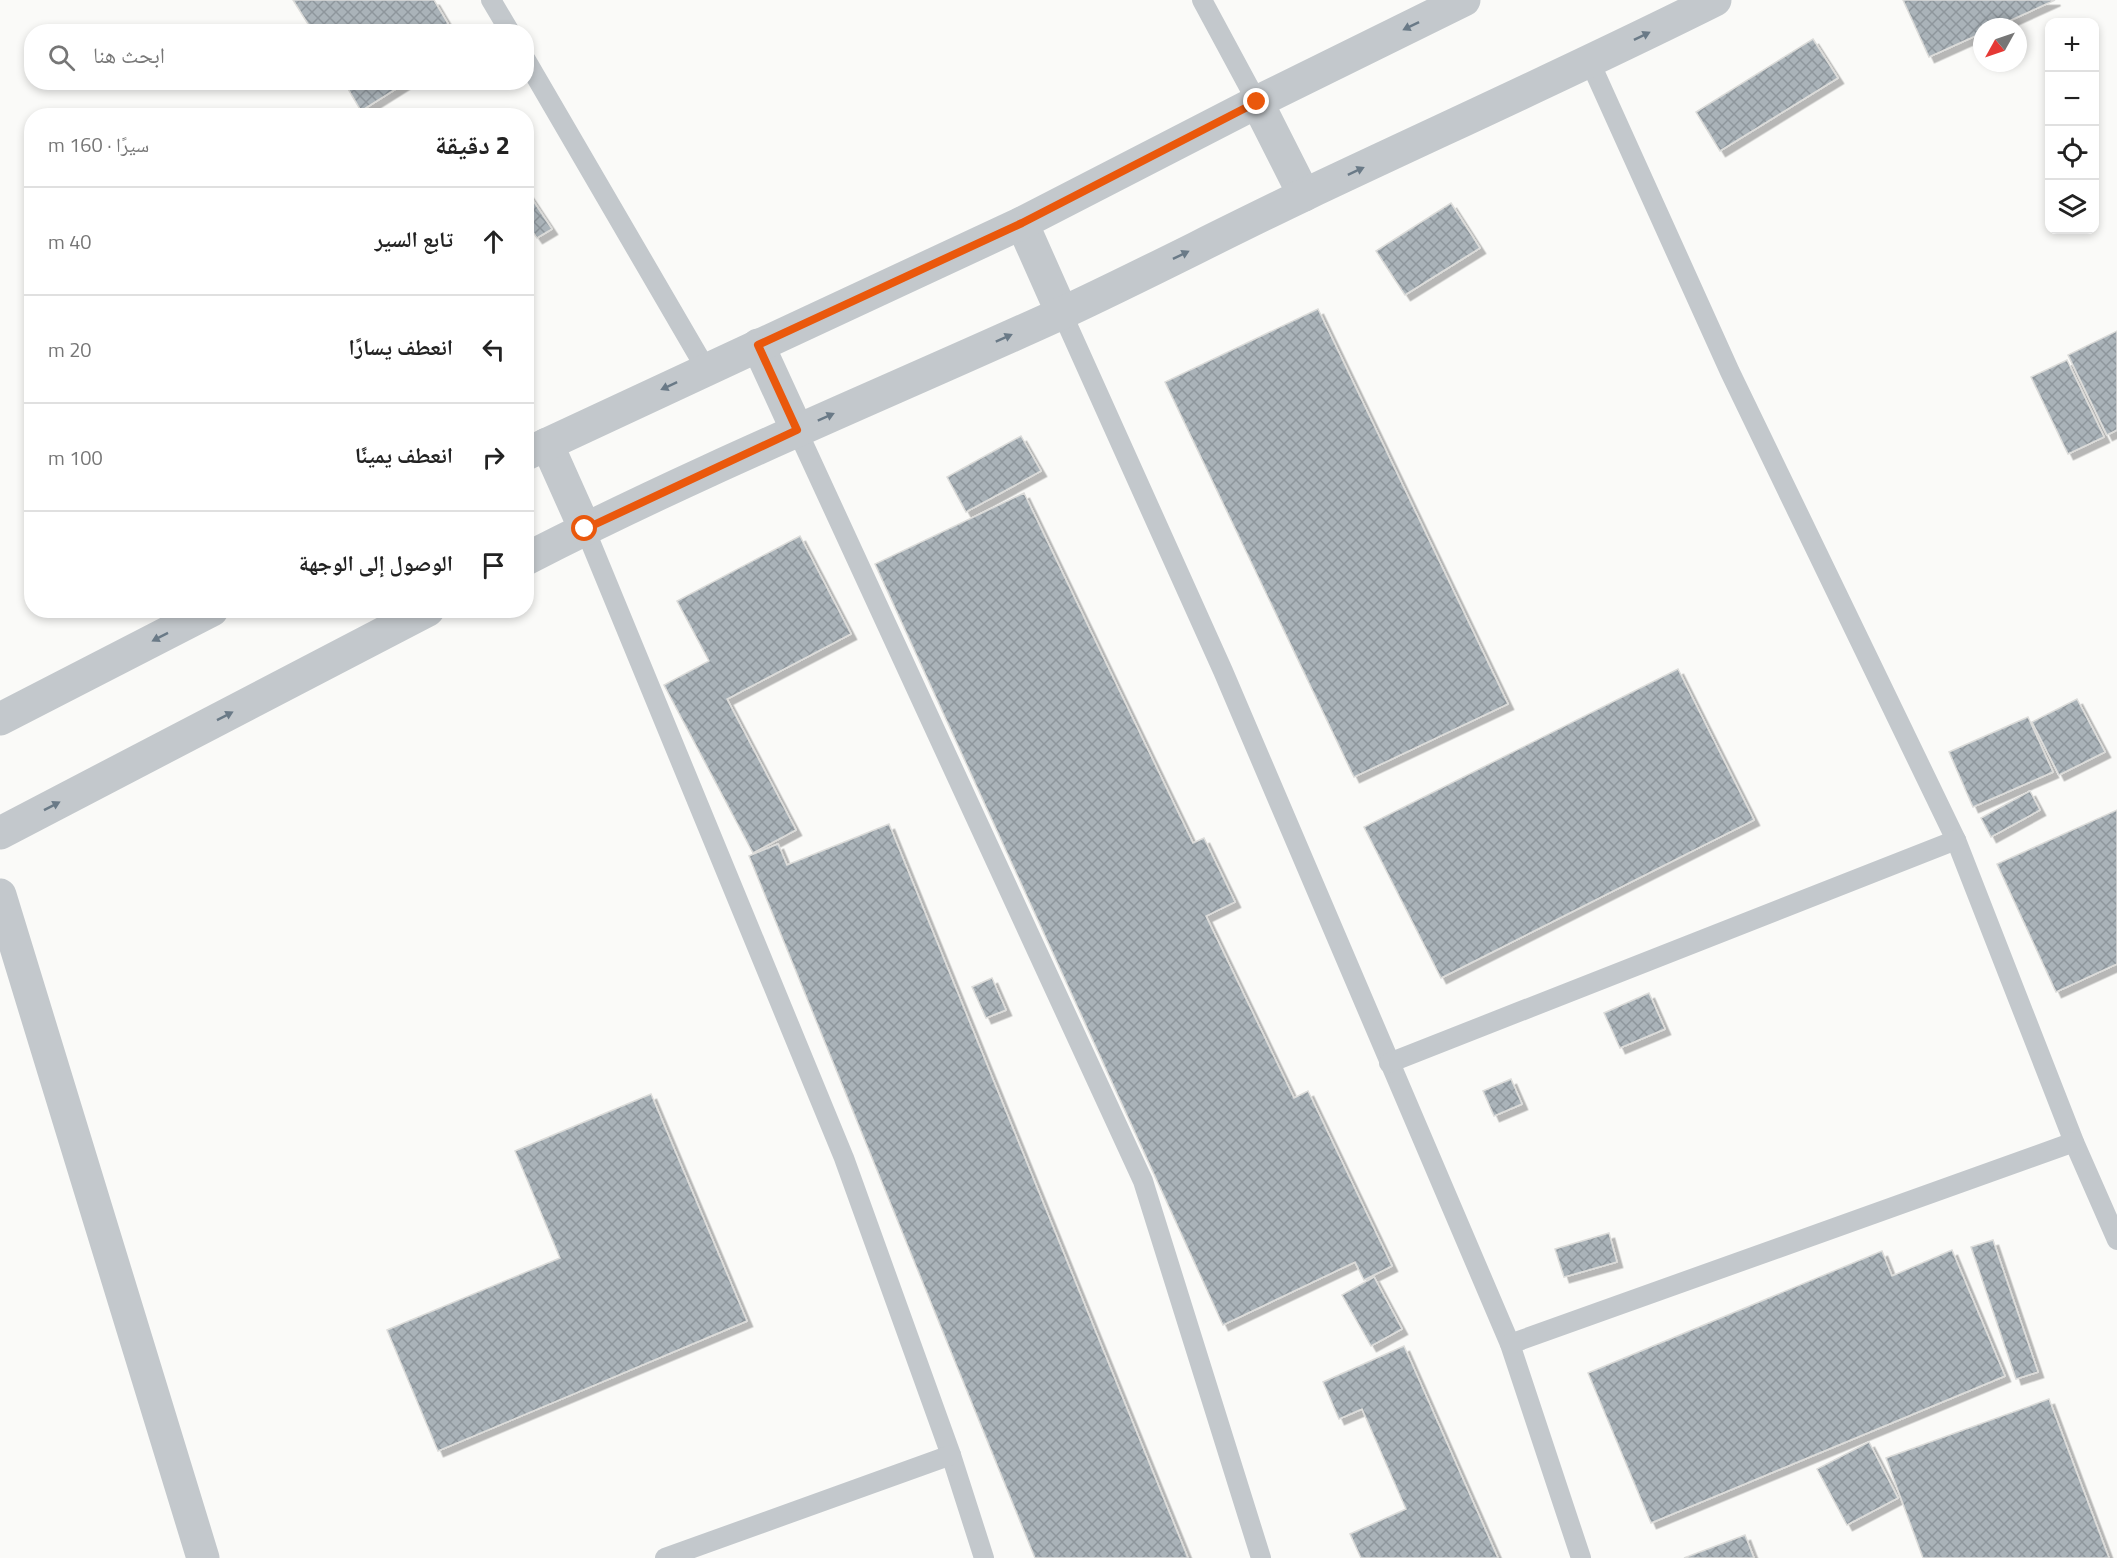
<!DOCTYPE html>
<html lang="ar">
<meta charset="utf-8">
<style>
body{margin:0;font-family:"Titillium Web","Noto Naskh Arabic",sans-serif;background:#f2f2f2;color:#222;direction:rtl}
.controls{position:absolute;right:18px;top:18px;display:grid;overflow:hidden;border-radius:12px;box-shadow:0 3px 9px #0003}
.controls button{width:54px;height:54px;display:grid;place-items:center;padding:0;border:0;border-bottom:2px solid #e0e0e0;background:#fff;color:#222;font:30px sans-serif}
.compass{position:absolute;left:1973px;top:18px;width:54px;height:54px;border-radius:50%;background:#fff;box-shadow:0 3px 9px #0003;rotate:230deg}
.stop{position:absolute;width:18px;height:18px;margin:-14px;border:4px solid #ea580c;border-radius:50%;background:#fff}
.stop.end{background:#ea580c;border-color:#fff;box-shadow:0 2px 6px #0008}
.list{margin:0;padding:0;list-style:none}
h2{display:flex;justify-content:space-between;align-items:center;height:78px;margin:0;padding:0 24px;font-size:26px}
h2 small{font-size:20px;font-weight:400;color:#767676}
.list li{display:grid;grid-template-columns:39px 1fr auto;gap:18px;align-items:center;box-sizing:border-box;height:108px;padding:0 24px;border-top:2px solid #e0e0e0}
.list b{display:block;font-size:22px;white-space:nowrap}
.list em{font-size:20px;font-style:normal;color:#767676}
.icon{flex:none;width:33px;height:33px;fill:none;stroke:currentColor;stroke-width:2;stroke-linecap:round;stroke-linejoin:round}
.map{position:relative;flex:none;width:2117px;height:1558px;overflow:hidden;direction:ltr}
.search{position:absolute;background:#fff;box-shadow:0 3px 9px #0003;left:24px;top:24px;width:510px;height:66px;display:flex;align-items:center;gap:15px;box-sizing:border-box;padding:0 21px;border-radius:24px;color:#767676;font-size:22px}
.panel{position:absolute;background:#fff;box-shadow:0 3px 9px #0003;left:24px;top:108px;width:510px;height:510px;border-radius:24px;direction:rtl}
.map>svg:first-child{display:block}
.building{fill:url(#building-cross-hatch);stroke:#dcdcda;stroke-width:1.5;filter:url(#shadow)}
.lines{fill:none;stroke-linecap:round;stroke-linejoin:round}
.service{stroke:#c3c8cc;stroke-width:20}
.minor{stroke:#c3c8cc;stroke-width:33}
.oneway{fill:#6a7a87}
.route{stroke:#ea580c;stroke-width:8}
</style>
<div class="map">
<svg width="2117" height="1558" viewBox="0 0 2117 1558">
<defs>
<pattern id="building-cross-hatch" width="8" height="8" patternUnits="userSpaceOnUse" patternTransform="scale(1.5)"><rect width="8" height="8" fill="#aab3b9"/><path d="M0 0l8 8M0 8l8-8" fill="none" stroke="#8e969c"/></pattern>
<filter id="shadow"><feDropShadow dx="5.5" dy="5.5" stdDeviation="0" flood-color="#0004"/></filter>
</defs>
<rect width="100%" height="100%" fill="#fafaf8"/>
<!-- building -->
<g class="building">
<path d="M293,0H434L453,32H313Z"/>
<path d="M1903,0H2055L1996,27H1982V33L1929,57Z"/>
<path d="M1813,39L1838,78L1720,151L1696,112Z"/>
<path d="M344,82H407L361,111Z"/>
<path d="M526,190L552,229L537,238L526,222Z"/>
<path d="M1451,203L1480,248L1405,295L1376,251Z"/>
<path d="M1318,309L1508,704L1354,777L1165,382Z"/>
<path d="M2117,331V430L2107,435L2068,355Z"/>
<path d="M2067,360L2104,437L2068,454L2031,377Z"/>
<path d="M1021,436L1041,471L966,512L947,477Z"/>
<path d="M1024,493L1193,843L1204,838L1235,902L1206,916L1294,1098L1308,1091L1392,1266L1364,1280L1355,1262L1223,1325L875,564Z"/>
<path d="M800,536L851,634L727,699L796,830L753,853L664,685L709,661L677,601Z"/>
<path d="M1678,669L1754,820L1441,978L1364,827Z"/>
<path d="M2077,699L2105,752L2059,775L2032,722Z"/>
<path d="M2028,717L2053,772L1973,807L1949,752Z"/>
<path d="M2030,791L2040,810L1991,837L1981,818Z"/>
<path d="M2117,810V964L2056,992L1997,864Z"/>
<path d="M889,824L1093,1325L1188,1558H1035L749,856L778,844L787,865Z"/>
<path d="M992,978L1006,1010L986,1018L972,987Z"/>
<path d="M1649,993L1665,1029L1620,1048L1604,1013Z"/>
<path d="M1511,1079L1522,1104L1494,1116L1483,1091Z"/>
<path d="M651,1094L747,1321L438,1451L387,1330L560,1258L515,1151Z"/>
<path d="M1609,1233L1617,1262L1564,1277L1555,1249Z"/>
<path d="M1993,1240L2038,1372L2016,1379L1971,1247Z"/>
<path d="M1952,1250L2005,1376L1651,1523L1588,1373L1882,1251L1892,1276Z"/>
<path d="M1374,1277L1402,1329L1371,1346L1342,1295Z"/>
<path d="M1404,1346L1498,1558H1361L1350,1534L1406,1509L1362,1409L1339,1419L1323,1382Z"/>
<path d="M2049,1399L2109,1558H1923L1886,1458Z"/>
<path d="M1869,1442L1898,1498L1847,1525L1817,1469Z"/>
<path d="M1745,1535L1754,1558H1684Z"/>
</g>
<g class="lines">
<!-- service -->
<g class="service">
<path d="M491,0L510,32"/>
<path d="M1202,0L1257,102"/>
<path d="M526,60L706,369"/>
<path d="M1590,62L1730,372L1956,840L2074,1142L2117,1240"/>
<path d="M1062,313L1223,671L1510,1344L1581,1558"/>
<path d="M797,430L1143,1181L1261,1558"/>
<path d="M585,529L844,1158L951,1455L984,1558"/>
<path d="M1389,1063L1956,840"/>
<path d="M1510,1344L2074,1142"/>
<path d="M665,1558L951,1455"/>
</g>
<!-- minor -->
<g class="minor">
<path d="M1257,102L1304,195"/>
<path d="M1022,223L1062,313"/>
<path d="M758,345L797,430"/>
<path d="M547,444L585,529"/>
<path d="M526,454L1022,223L1257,102L1464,0"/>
<path d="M526,559C701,469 882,395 1060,314C1142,276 1222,234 1304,195C1441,130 1579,68 1715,0"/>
<path d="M0,719L212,610"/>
<path d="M0,833L428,610"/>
<path d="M0,895L203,1558"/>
</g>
</g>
<!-- one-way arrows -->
<defs><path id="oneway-solid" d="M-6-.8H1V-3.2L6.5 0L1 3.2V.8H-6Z" transform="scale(1.5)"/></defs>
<g class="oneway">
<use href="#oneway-solid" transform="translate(1411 26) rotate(154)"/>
<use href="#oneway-solid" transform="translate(1642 36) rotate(-26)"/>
<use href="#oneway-solid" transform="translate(1356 171) rotate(-25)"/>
<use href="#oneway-solid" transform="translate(1181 255) rotate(-26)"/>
<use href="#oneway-solid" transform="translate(1004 338) rotate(-24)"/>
<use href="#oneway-solid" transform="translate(669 386) rotate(155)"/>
<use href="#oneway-solid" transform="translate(826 417) rotate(-24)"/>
<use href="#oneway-solid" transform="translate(160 637) rotate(153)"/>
<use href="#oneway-solid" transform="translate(225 716) rotate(-27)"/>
<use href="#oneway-solid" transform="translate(52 806) rotate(-27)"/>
</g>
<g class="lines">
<!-- route -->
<path class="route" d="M585,529L797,430L758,345L1022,223L1257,102"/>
</g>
</svg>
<div class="controls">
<button>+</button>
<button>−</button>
<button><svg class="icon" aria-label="locate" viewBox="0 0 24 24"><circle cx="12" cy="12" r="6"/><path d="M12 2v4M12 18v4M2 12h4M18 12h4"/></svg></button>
<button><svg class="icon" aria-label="layers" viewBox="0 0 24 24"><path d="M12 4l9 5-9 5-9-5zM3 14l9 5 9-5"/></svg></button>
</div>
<svg class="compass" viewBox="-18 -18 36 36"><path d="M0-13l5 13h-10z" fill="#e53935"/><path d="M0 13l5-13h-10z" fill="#767676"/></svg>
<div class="stop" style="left:585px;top:529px"></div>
<div class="stop end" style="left:1257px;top:102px"></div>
<div class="search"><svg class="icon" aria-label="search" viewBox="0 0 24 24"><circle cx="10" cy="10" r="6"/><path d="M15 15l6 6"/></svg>ابحث هنا</div>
<section class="panel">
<h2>2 دقيقة<small>سيرًا · 160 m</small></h2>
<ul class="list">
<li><svg class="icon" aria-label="ahead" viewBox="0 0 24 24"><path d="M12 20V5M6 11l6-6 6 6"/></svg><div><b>تابع السير</b></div><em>40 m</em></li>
<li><svg class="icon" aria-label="left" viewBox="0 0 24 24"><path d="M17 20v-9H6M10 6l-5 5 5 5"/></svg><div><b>انعطف يسارًا</b></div><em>20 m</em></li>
<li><svg class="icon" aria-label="right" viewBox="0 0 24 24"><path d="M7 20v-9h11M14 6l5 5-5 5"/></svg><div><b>انعطف يمينًا</b></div><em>100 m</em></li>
<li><svg class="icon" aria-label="arrive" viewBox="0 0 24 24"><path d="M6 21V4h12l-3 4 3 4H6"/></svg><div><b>الوصول إلى الوجهة</b></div></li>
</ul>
</section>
</div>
